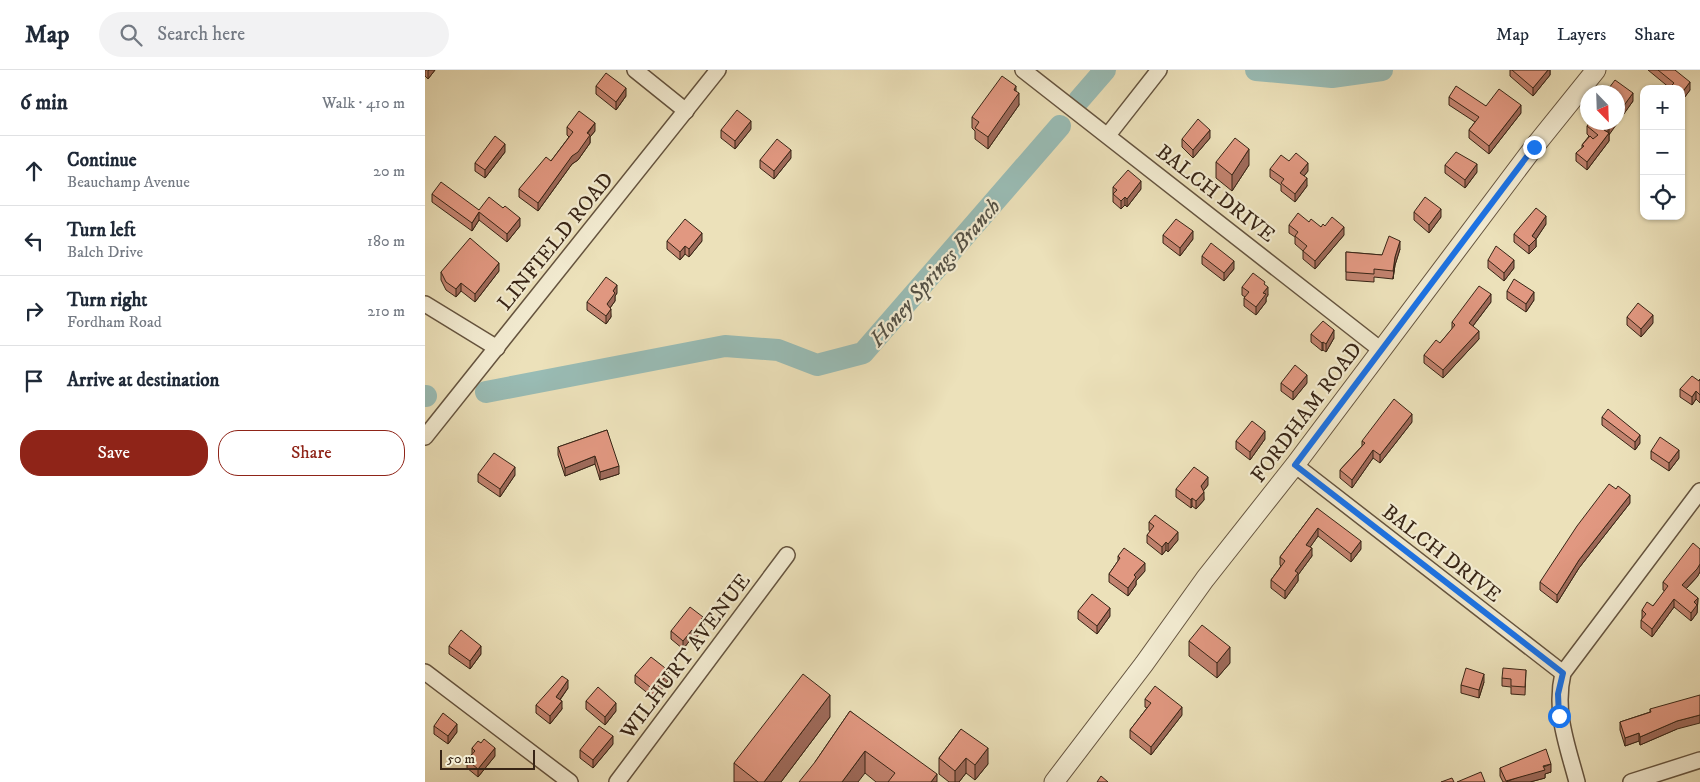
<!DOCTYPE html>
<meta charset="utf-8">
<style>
body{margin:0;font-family:"IM FELL DW Pica",serif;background:#f2f2f3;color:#1f2937}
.controls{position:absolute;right:15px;top:15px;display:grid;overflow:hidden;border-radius:10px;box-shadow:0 1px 4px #0004}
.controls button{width:45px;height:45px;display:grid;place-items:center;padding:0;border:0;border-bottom:1px solid #e0e1e3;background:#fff;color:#1f2937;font:25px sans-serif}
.compass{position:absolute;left:1155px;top:15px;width:45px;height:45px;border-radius:50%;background:#fff;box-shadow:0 1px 4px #0004;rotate:157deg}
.scale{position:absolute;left:15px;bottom:12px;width:95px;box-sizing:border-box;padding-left:5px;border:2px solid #382516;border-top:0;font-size:14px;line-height:18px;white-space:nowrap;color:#382516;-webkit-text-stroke:4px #f3ecd2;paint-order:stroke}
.stop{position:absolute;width:15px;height:15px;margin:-11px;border:4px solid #1a73e8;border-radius:50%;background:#fff}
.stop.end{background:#1a73e8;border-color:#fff;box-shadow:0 1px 5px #0008}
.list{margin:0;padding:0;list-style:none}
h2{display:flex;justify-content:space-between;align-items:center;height:65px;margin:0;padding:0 20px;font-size:21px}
h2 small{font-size:16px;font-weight:400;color:#747a83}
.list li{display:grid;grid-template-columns:32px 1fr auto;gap:15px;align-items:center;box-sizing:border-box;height:70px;padding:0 20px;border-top:1px solid #e0e1e3}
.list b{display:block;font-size:19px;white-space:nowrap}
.list p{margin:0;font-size:16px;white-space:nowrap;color:#747a83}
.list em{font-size:16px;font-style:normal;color:#747a83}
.actions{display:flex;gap:10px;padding:15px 20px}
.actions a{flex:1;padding:11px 0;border:1px solid #8f2418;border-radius:20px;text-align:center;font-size:18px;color:#8f2418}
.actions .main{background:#8f2418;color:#fff}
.icon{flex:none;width:28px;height:28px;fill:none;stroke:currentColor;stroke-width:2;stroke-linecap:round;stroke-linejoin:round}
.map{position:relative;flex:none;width:1275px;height:712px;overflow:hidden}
header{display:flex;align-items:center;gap:30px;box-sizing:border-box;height:70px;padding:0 25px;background:#fff;border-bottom:1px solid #e0e1e3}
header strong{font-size:24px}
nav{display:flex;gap:28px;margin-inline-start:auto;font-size:18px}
.search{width:350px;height:45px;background:#f2f2f3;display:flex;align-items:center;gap:12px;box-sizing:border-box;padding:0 18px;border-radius:28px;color:#747a83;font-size:19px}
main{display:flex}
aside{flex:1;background:#fff}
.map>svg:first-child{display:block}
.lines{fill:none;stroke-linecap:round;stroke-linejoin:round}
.river{stroke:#99bcb5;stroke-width:22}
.minor-casing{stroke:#65543f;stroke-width:18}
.tertiary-casing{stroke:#65543f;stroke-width:21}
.minor{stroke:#f3ecd2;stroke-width:15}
.tertiary{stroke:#f3ecd2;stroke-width:19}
.wall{fill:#c2836f;stroke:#382516}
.shaded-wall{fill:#9e6a5a;stroke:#382516}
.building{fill:#e19881;stroke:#382516}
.route{stroke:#1a73e8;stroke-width:6}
.labels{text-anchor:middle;stroke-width:4.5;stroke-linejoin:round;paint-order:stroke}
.street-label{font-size:21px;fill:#382516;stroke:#f3ecd2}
.water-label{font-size:22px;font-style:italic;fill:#555246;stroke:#f3ecd2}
</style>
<header>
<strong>Map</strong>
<div class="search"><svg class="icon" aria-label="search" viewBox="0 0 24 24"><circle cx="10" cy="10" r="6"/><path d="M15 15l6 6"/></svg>Search here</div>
<nav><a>Map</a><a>Layers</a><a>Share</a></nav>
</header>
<main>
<aside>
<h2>6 min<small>Walk · 410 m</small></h2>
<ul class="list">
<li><svg class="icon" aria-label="ahead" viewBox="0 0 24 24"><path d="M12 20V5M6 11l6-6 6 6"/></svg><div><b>Continue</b><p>Beauchamp Avenue</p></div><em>20 m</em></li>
<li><svg class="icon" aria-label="left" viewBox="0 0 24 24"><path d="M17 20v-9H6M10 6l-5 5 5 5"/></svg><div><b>Turn left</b><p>Balch Drive</p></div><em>180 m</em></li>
<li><svg class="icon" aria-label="right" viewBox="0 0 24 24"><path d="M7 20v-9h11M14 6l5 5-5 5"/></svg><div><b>Turn right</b><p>Fordham Road</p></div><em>210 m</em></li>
<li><svg class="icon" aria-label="arrive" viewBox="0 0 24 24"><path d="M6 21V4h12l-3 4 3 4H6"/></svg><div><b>Arrive at destination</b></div></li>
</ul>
<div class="actions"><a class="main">Save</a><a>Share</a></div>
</aside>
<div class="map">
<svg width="1275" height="712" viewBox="0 0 1275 712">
<rect width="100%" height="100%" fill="#ece1ba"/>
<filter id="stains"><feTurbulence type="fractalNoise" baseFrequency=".004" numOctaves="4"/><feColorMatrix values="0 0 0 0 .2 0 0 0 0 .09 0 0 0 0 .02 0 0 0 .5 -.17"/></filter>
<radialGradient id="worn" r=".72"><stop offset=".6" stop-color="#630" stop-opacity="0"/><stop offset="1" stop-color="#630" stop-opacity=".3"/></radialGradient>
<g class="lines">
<!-- river -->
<g class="river">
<path d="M831,0L907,7L957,0"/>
<path d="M654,30L680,0"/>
<path d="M61,322L300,276L353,280L392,295L438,283L635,56"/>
<path d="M0,326H1"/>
</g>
<defs>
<g id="minor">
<path d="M210,0L261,41"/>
<path d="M598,0L956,280"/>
<path d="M683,65L734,0"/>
<path d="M0,234L72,278"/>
<path d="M0,367L293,0"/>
<path d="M870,395L1138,603"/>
<path d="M0,602L145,712"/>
<path d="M192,712L362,485"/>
<path d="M1152,712C1142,674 1129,642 1138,603L1275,421"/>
<path d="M1206,712L1275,690"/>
</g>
<path id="tertiary" d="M629,712L719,594L780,509L870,395L1109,77L1171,0"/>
</defs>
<!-- minor casing -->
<use href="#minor" class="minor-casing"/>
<!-- tertiary casing -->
<use href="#tertiary" class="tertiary-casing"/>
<!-- minor -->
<use href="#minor" class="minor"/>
<!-- tertiary -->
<use href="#tertiary" class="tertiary"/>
</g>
<!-- wall -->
<g class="wall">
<path d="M0,0H10L3,9L0,6Z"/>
<path d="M1085,0H1125V5L1108,26L1085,6Z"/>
<path d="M1223,0H1250L1265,20L1256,32V19H1246Z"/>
<path d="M171,16L201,26L191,40L171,24Z"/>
<path d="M591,22L594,35L563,79L550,69V61L547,58V47Z"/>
<path d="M1024,27L1061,36L1096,43L1064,84L1044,68V60L1050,52L1024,35Z"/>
<path d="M1208,31L1184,64V71L1162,100L1151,91V83L1157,78V75L1164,66L1162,64V56Z"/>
<path d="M142,57L170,61L165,67V73L153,90L147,94L113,141L94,127V119L126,91L144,67L142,65Z"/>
<path d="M326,59L310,79L296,68V60Z"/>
<path d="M785,68L768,88L757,77V69Z"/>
<path d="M80,82L60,108L50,101V93Z"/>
<path d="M366,88L349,109L335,98V90Z"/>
<path d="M864,91L883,101L879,106L882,116L870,132L856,121V115L845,107V99Z"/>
<path d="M791,92L824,95L807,121L791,108Z"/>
<path d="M1020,95L1052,102L1040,118L1020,103Z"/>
<path d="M688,117L716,119L702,137L700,135L696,139L688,132Z"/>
<path d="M7,124L54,140L95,156L82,172L54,150L47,161L7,132Z"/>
<path d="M989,142L1016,147L1004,163L989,150Z"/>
<path d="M884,152L896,157L900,156L919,165L890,199L878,189V181L870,174V167L864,163V155Z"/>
<path d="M1121,154L1111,169V177L1104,184L1089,172V164Z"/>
<path d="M738,165L768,169L755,186L738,173Z"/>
<path d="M242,171H277L264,187L260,184L255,190L242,179Z"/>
<path d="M975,179L970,195L968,209L949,207V212L921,210V182L957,185Z"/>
<path d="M777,186L809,199L799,211L777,194Z"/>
<path d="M1063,190L1089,198L1079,211L1063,198Z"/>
<path d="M74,201L50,232L36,221L31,227L21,220L16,210V202Z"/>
<path d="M840,215L843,225L841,228V232L831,245L819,236V228L820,227L817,225V217Z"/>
<path d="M1082,221L1109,230L1101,242L1082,229Z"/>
<path d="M192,223L190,226V231L185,238L186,247L181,254L162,240V232Z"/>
<path d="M1066,232L1048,256L1054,269L1018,308L999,293V285L1015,273L1027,259V252Z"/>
<path d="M1202,247L1228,253L1216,267L1202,255Z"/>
<path d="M886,264L909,268L901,282L898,280L897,281L886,272Z"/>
<path d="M1275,309V333L1271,329L1267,335L1255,327V319L1274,311Z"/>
<path d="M856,313H882L868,330L856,321Z"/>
<path d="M1177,347L1215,373L1210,380L1177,355Z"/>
<path d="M987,352L955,393L948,388L927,418L915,408V400L937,376V371Z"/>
<path d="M182,360L194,404L175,410L170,394L140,406L133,385V377Z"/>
<path d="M840,369L825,390L811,379V371Z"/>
<path d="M1226,381L1254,388L1244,401L1226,389Z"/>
<path d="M53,404L90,405L75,427L53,412Z"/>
<path d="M783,415L778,421L779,430L771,439L767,436L766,438L751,427V419Z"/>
<path d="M1205,433L1154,498L1132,533L1115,520V512Z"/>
<path d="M892,438L936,479L926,492L893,466L885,477L887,486L873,505V511L860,529L846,518V510L856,496L855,495V487Z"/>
<path d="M724,452L753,470L743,482L741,480L737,485L722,473V465L725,462L724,460Z"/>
<path d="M1275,479V502L1272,507L1261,519L1273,528L1272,543L1266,551L1249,537L1227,567L1216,558V550L1217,549V540L1228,536L1240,521L1238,520V512Z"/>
<path d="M693,486L720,501L711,511V515L703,526L684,512V504L693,491Z"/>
<path d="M653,541L685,546L672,564L653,549Z"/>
<path d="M278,550L279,559L269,570L267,568L258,579L246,569V561Z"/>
<path d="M764,571L805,593L792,608L764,586Z"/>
<path d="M24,576L56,584L45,599L24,584Z"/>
<path d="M1101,600L1100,625L1086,624V617L1077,616V608Z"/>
<path d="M210,605L244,609L230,629L210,613Z"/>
<path d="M1059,612L1054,628L1036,623V615Z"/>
<path d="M143,618L135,630L137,639L125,654L111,643V635Z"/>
<path d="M720,629L757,645L726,685L705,668V660L722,638L720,637Z"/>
<path d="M161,631L191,641L180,655L161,639Z"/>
<path d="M1225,639L1252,659L1215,675L1214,671L1200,676L1195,660V652L1225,642Z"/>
<path d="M425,641L512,712H451L440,703L390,692Z"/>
<path d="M405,647L356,712H309V693Z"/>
<path d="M9,656L32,662L23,674L9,664Z"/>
<path d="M536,659L563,694L550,710L541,703L534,712H524L514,704V688Z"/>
<path d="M56,673L70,686L53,707L42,698V690L47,684V678Z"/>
<path d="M188,674L168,698L155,688V680Z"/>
<path d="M1075,698L1126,702L1120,704V708L1105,712H1078L1075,706Z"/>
</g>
<!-- shaded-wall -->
<g class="shaded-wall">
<path d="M4,0H10L3,9V1Z"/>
<path d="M1123,0H1125V5L1108,26V18Z"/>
<path d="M1265,12V20L1256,32V24Z"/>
<path d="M591,16V27L594,23V35L563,79V67Z"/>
<path d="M201,18V26L191,40V32Z"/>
<path d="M1208,23V31L1184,65V57L1187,52H1192V45Z"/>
<path d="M1096,35V43L1064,84V76Z"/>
<path d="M326,51V59L310,79V71Z"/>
<path d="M170,53V61L165,67V73L153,90L147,94L113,141V133Z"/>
<path d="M1183,55V63L1179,60Z"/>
<path d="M785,60V68L768,88V80Z"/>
<path d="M1184,63V71L1162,100V92Z"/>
<path d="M80,74V82L60,108V100Z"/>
<path d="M824,79V95L807,121V105Z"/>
<path d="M366,80V88L349,109V101Z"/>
<path d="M883,93V101L875,111V103Z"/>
<path d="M1052,94V102L1040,118V110Z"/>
<path d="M882,108V116L870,132V124Z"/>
<path d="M716,111V119L702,137V129Z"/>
<path d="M700,127V135L696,139V131Z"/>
<path d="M1016,139V147L1004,163V155Z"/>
<path d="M54,142V150L47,161V153Z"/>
<path d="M1121,146V154L1111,169V177L1104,184V176L1107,166Z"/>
<path d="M95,148V156L82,172V164Z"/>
<path d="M919,157V165L890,199V191Z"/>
<path d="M768,161V169L755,186V178Z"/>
<path d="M277,163V171L264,187V179Z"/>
<path d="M975,171V179L970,195L968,209L970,187Z"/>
<path d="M260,176V184L255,190V182Z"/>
<path d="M1089,190V198L1079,211V203Z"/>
<path d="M809,191V199L799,211V203Z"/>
<path d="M74,193V201L50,232V224Z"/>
<path d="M36,213V221L31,227V219Z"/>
<path d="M192,215V223L190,226V231L182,242V234L188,221Z"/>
<path d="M843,217V225L841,228V232L831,245V237L838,223Z"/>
<path d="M1109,222V230L1101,242V234Z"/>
<path d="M1066,224V232L1044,261V253Z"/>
<path d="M186,239V247L181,254V246Z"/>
<path d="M1228,245V253L1216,267V259Z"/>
<path d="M909,260V268L901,282V274Z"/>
<path d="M1054,261V269L1018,308V300Z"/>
<path d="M898,272V280L897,281V273Z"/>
<path d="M882,305V313L868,330V322Z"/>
<path d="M1271,321V329L1267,335V327Z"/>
<path d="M987,344V352L955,393V385Z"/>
<path d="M840,361V369L825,390V382Z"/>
<path d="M1215,365V373L1210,380V372Z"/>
<path d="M948,380V388L927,418V410Z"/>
<path d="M1254,380V388L1244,401V393Z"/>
<path d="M170,386V394L140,406V398Z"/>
<path d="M194,396V404L175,410V402Z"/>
<path d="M90,397V405L75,427V419Z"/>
<path d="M783,407V415L776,424V416Z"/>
<path d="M779,422V430L771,439V431Z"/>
<path d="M1205,425V433L1154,498L1132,533V525L1154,490Z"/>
<path d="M767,428V436L766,438V430Z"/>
<path d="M893,458V466L881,483V475Z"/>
<path d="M753,462V470L743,482V474Z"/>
<path d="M936,471V479L926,492V484Z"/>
<path d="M741,472V480L737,485V477Z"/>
<path d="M887,478V486L873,505V511L860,529V521L870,501Z"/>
<path d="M720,493V501L711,511V515L703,526V518L709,505Z"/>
<path d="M1275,494V502L1272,507L1257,523V515Z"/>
<path d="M1273,528L1272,543L1266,551V543L1269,532Z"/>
<path d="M1249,529V537L1227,567V559Z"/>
<path d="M685,538V546L672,564V556Z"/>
<path d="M278,547V553L279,551V559L269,570V562Z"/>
<path d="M267,560V568L258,579V571Z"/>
<path d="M56,576V584L45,599V591Z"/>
<path d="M805,577V593L792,608V593Z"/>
<path d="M244,601V609L230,629V621Z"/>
<path d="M1059,604V612L1054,628V620Z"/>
<path d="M143,610V618L131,635V627Z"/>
<path d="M405,625V647L356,712H339Z"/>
<path d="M137,631V639L125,654V646Z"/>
<path d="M191,633V641L180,655V647Z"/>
<path d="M757,637V645L726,685V677Z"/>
<path d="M1275,645V653L1252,659L1215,675V667L1252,651Z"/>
<path d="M32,654V662L23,674V666Z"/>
<path d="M1214,663V671L1200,676V668Z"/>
<path d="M188,666V674L168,698V690Z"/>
<path d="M70,678V686L53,707V699Z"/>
<path d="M563,678V694L550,710V695Z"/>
<path d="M440,681V703L433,712H417Z"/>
<path d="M541,688V703L534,712H530V701Z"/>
<path d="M1126,694V702L1120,704V708L1105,712H1081Z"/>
<path d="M512,704V712H506Z"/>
</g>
<!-- building -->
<g class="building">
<path d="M1087,0H1123L1108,18Z"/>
<path d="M1233,0H1250L1265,12L1256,24V19H1249L1246,16L1249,13Z"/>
<path d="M181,3L201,18L191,32L171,16Z"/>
<path d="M577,6L591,16L589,20L594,23L563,67L550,58L554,52L547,47Z"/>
<path d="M1190,10L1208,23L1192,45V22H1181Z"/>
<path d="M1031,16L1061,36L1074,19L1096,35L1064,76L1044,60L1054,47L1024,27Z"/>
<path d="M312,40L326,51L310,71L296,60Z"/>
<path d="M154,41L170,53L162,63L165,65L153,82L147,86L113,133L94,119L121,87L126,91L148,62L142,57Z"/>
<path d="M773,49L785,60L768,80L757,69Z"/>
<path d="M1165,52H1187L1184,57L1183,55L1179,60L1184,63L1162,92L1151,83L1159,76L1157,75L1165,66L1168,69L1173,65L1162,56Z"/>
<path d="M70,66L80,74L60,100L50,93Z"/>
<path d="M810,68L824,79L807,105L791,92Z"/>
<path d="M352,69L366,80L349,101L335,90Z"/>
<path d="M1031,82L1052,94L1040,110L1020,95Z"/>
<path d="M871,83L883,93L875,103L882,108L870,124L856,113L859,109L845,99L856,85L864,91Z"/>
<path d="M703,100L716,111L702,129L700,127L696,131L688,124L692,120L688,117Z"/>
<path d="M16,112L54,140L64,127L78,138L80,136L95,148L82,164L54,142L47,153L7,124Z"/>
<path d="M1000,127L1016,139L1004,155L989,142Z"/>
<path d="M1111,138L1121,146L1107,166L1111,169L1104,176L1089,164Z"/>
<path d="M873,143L884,152L886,149L896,157L898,154L900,156L907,147L919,157L890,191L878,181L882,176L870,166L873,162L864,155Z"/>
<path d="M260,149L277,163L264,179L260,176L255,182L242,171Z"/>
<path d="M751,149L768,161L755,178L738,165Z"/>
<path d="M964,166L975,171L970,187L968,201L949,199V204L921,202V182L957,185Z"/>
<path d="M45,168L74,193L50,224L36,213L31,219L21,212L16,202Z"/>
<path d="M786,173L809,191L799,203L777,186Z"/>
<path d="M1071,176L1089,190L1079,203L1063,190Z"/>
<path d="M828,203L840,212L839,214L843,217L838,223L841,224L831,237L819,228L824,222L817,217Z"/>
<path d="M181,207L192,215L188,221L190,223L182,234L186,239L181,246L162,232Z"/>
<path d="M1089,209L1109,222L1101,234L1082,221Z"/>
<path d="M1054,216L1066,224L1044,253L1054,261L1018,300L999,285L1011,270L1015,273L1030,255L1027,252Z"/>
<path d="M1213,233L1228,245L1216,259L1202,247Z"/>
<path d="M898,251L909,260L901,274L898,272L897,273L886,264Z"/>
<path d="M870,295L882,305L868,322L856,313Z"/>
<path d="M1267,306L1274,311L1275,309V325L1271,321L1267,327L1255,319Z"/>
<path d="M969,329L987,344L955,385L948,380L927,410L915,400L940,373L937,371Z"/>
<path d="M1183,339L1215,365L1210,372L1177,347Z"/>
<path d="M827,351L840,361L825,382L811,371Z"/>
<path d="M182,360L194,396L175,402L170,386L140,398L133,377Z"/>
<path d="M1235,367L1254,380L1244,393L1226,381Z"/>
<path d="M69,383L90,397L75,419L53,404Z"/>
<path d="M769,397L783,407L776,416L779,422L771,431L767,428L766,430L751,419Z"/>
<path d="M1184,414L1191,419L1193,416L1205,425L1154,490L1132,525L1115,512L1152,456Z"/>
<path d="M892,438L936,471L926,484L893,458L881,475L887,478L870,501L873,503L860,521L846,510L860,491L855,487Z"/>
<path d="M730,445L753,462L743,474L741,472L737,477L722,465L729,456L724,452Z"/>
<path d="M1268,473L1275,479V494L1272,499L1257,515L1273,528L1269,532L1272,535L1266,543L1249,529L1227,559L1216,550L1221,544L1217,540L1222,532L1228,536L1243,516L1238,512Z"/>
<path d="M699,478L720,493L709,505L711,507L703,518L684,504L695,488L693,486Z"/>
<path d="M667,524L685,538L672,556L653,541Z"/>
<path d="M265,537L278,547L276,549L279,551L269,562L267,560L258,571L246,561Z"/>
<path d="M777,555L805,577L792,593L764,571Z"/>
<path d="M36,560L56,576L45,591L24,576Z"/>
<path d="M226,587L244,601L230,621L210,605Z"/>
<path d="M1041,598L1059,604L1054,620L1036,615Z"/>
<path d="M1078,598L1101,600L1100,617L1086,616V609L1077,608Z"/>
<path d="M378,604L405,625L339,712H333L309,693Z"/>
<path d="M137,606L143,610L131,627L137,631L125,646L111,635Z"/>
<path d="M730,616L757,637L726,677L705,660L726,633L720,629Z"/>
<path d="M173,617L191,633L180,647L161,631Z"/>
<path d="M1275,625V645L1252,651L1215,667L1214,663L1200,668L1195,652L1226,642L1225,639Z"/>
<path d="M425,641L512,704L506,712H463L470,703L440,681L417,712H374L390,692Z"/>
<path d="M18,643L32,654L23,666L9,656Z"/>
<path d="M174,656L188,666L168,690L155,680Z"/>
<path d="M536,659L563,678L550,695L541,688L530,701L514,688Z"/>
<path d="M59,669L70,678L53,699L42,690L50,681L47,678L53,671L56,673Z"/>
<path d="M1121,679L1126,694L1118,696L1120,700L1081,711L1075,698Z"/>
<path d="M1056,702L1060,712H1032Z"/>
<path d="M676,706L683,712H672Z"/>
<path d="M1027,708L1029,712H1016Z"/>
</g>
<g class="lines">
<!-- route -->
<path class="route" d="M1109,77L870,395L1138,603L1133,624L1134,646"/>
</g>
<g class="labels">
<!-- street labels -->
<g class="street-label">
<text transform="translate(791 123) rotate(38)" y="7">BALCH DRIVE</text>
<text transform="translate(130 171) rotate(-51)" y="7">LINFIELD ROAD</text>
<text transform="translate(881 342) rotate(-53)" y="7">FORDHAM ROAD</text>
<text transform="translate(1017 483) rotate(38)" y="7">BALCH DRIVE</text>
<text transform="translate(260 586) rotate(-53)" y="7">WILHURT AVENUE</text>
</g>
<!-- water labels -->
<g class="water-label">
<text transform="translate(509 202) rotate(-49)" y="8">Honey Springs Branch</text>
</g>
</g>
<rect width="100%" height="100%" filter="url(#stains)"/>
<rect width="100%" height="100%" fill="url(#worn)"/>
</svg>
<div class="controls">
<button>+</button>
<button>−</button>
<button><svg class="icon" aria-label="locate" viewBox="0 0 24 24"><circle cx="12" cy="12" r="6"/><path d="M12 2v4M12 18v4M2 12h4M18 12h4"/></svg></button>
</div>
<svg class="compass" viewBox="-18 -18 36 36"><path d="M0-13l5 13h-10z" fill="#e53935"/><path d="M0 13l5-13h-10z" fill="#747a83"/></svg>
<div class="scale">50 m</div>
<div class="stop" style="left:1134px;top:646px"></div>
<div class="stop end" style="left:1109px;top:77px"></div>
</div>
</main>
